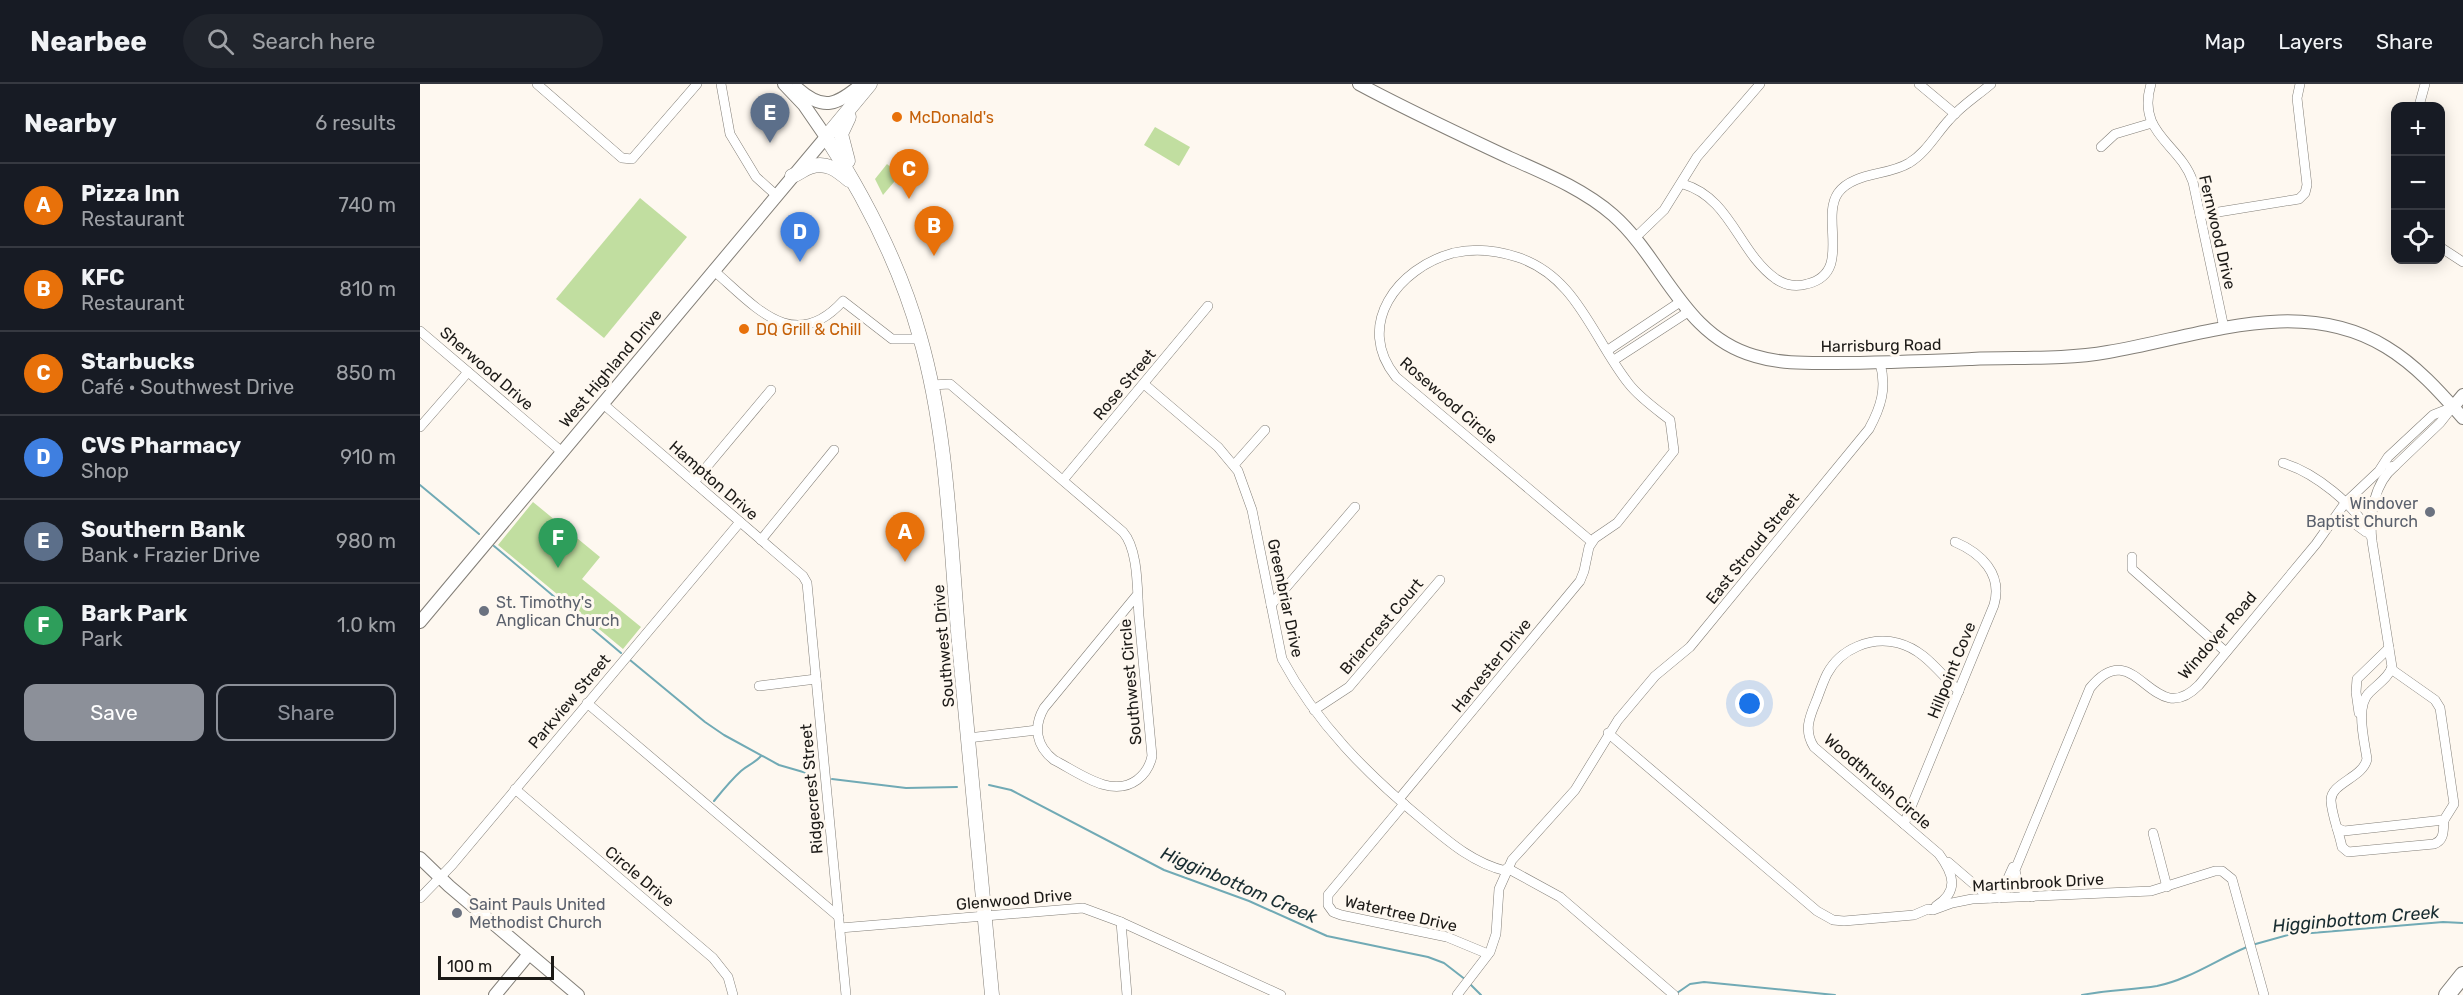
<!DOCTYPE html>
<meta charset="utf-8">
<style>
body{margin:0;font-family:Rubik,sans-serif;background:#20242c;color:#f1f3f6}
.controls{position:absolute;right:18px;top:18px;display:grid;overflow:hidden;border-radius:12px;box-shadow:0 3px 15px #0003}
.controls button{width:54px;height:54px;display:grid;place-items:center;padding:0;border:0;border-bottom:2px solid #363941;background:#171b24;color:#f1f3f6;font:30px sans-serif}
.scale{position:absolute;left:18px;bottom:15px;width:116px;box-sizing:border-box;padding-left:6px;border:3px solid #1c1a17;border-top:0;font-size:16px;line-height:21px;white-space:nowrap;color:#1c1a17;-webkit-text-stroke:4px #fef8f0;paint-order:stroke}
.you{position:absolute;left:1330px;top:620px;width:21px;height:21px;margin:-15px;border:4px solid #fff;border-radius:50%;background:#1a73e8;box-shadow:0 0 0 9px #1a73e833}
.badge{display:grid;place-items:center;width:39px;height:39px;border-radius:50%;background:#8c9099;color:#fff;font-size:20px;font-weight:700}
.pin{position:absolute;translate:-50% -50px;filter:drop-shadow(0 2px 3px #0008)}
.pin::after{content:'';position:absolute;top:32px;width:21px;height:18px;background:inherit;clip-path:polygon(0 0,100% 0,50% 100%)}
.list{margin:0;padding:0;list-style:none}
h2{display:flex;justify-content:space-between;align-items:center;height:78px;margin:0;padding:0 24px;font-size:26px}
h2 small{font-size:20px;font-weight:400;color:#9ea1a6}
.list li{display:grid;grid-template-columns:39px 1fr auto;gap:18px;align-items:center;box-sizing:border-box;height:84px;padding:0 24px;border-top:2px solid #363941}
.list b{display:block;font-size:22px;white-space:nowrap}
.list p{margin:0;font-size:20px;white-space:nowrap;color:#9ea1a6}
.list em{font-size:20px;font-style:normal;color:#9ea1a6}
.actions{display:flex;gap:12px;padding:18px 24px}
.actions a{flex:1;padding:14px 0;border:2px solid #8c9099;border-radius:12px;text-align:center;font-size:21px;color:#8c9099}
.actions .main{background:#8c9099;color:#fff}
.icon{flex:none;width:33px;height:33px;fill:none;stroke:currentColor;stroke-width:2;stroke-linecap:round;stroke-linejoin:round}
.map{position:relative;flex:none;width:2043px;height:911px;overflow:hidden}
header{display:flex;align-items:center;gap:36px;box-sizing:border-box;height:84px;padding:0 30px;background:#171b24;border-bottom:2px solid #363941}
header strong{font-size:28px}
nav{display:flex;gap:33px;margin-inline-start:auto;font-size:21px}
.search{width:420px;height:54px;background:#20242c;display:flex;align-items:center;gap:15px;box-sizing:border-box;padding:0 21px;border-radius:33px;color:#9ea1a6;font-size:22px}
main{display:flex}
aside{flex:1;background:#171b24}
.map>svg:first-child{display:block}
.green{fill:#c1dea0}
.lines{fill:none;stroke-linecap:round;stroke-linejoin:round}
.stream{stroke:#71aab5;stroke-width:2}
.street-casing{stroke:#837f78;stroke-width:10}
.secondary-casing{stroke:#837f78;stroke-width:14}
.primary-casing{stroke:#837f78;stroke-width:15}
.highway-casing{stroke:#837f78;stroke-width:18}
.street{stroke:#fff;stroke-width:9}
.secondary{stroke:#fff;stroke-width:12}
.primary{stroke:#fff;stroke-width:14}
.highway{stroke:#fff;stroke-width:16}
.food-dot{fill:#e8710a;stroke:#fef8f0;stroke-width:2}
.worship-dot{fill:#6b7280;stroke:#fef8f0;stroke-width:2}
.labels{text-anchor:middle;stroke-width:6;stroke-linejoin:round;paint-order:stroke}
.food-label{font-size:16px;fill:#c56008;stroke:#fef8f0;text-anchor:start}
.street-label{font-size:16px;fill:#1c1a17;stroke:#fef8f0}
.worship-label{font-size:16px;fill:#5b616d;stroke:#fef8f0;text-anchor:start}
.water-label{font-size:18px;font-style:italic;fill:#192d31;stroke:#fef8f0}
</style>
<header>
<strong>Nearbee</strong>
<div class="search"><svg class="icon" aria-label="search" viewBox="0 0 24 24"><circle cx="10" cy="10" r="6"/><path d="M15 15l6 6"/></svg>Search here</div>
<nav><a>Map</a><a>Layers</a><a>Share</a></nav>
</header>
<main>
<aside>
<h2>Nearby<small>6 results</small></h2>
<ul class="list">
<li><span class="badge" style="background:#e8710a">A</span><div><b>Pizza Inn</b><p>Restaurant</p></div><em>740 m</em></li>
<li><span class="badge" style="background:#e8710a">B</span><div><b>KFC</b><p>Restaurant</p></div><em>810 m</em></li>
<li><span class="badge" style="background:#e8710a">C</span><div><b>Starbucks</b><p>Café · Southwest Drive</p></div><em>850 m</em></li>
<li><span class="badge" style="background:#3f7fe0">D</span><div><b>CVS Pharmacy</b><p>Shop</p></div><em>910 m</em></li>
<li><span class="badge" style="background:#5c6f8a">E</span><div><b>Southern Bank</b><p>Bank · Frazier Drive</p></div><em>980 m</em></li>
<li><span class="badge" style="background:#2e9e5b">F</span><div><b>Bark Park</b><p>Park</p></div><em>1.0 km</em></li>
</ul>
<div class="actions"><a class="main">Save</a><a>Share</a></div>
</aside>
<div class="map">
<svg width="2043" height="911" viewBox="0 0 2043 911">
<rect width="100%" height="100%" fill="#fef8f0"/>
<!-- green -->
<g class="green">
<path d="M735,43L770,63L759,82L724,61Z"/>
<path d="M467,80L480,91L463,111L455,95Z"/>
<path d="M220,114L267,153L184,254L136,215Z"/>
<path d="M113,418L180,473L162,495L221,543L203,565L78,461Z"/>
</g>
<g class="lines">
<!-- stream -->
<g class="stream">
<path d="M0,401L59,450"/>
<path d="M74,462L201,569"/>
<path d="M210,576L285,638L304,651L359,681L397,692"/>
<path d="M412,695L486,704L537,703"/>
<path d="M569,701L591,706L744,786L829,817L907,852L1008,873L1024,879L1046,896"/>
<path d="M294,717C303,706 311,696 321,687C328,681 335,679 341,672"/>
<path d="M1832,861L1868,851L2023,838L2043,839"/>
<path d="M1050,900L1061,911"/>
<path d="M1257,909L1270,900L1284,898L1415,911"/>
<path d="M1662,911C1687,906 1712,906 1737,902C1768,896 1798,875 1827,863"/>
</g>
<defs>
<g id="street">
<path d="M117,0L202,74L212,75L277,0"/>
<path d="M301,0L310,50L336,93L356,111"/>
<path d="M1499,0L1535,30"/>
<path d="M1731,0C1716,50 1760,59 1773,98L1804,244"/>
<path d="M1999,22L2005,0"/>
<path d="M1681,63L1695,50L1732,39"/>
<path d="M1263,100C1311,114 1318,168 1356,195C1365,201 1376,203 1387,200C1433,189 1400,135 1418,109C1433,88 1468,92 1489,79C1506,69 1516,50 1529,36C1541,22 1557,12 1571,0"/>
<path d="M1780,131L1879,115L1885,109L1887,101L1877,14L1880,0"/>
<path d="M1216,153L1244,126L1277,73L1340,0"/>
<path d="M2020,163L2043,178"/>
<path d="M293,186C334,221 373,272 423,217L472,255H501"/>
<path d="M0,247L142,368"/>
<path d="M1188,266L1260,218"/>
<path d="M1194,276L1268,228"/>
<path d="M724,300L798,363L818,387L832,426L862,575C897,640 947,690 1004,737C1029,758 1053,779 1086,787"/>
<path d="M511,301L530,300L703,448C719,466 717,508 719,532L732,672C730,682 725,690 717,696C691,715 658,688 634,676C616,662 613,643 624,624L717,511"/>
<path d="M182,319L383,492L387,499L426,911"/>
<path d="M0,343L48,288"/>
<path d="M1863,379C1894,388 1936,421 1950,451"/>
<path d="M814,381L845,346"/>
<path d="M1975,382C1954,399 1949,431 1952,457L1972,583C1969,593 1958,600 1950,608C1935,621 1944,655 1947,675C1943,694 1910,699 1911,717C1912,732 1919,748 1922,763L1928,768L2014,760C2025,756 2023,746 2024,736"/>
<path d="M1970,383L1975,382L2020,339L2031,325"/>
<path d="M643,396L788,222"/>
<path d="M274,398L351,306"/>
<path d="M1910,439L1931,437L1946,448"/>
<path d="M341,456L414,366"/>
<path d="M1712,473V485L1806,568"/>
<path d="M851,521L935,423"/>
<path d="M339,602L396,595"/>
<path d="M167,619L419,833"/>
<path d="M894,626L929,603L1020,496"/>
<path d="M1939,629L1936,608L1937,595L1969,564"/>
<path d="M1188,649L1397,827L1413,836L1424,837L1494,831L1508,825L1513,826L1532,819L1552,815L1731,807L1795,787H1802L1812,795L1844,911"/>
<path d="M548,654L617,646"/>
<path d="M95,705L293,874L308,893L313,911"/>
<path d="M979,715L1160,497L1164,487L1169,463L1175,454L1197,439L1254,367L1250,336C1236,325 1220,314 1209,300C1173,255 1157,192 1097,173C1076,166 1054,164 1033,169C978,184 934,241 976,293L1172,458"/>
<path d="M984,720L908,811V821L913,828L921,831L1027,853L1068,870"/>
<path d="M1484,740L1574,521C1583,490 1561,469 1535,458"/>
<path d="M1917,744L1924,747L2024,736L2034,720L2020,624L2015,616L1971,585"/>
<path d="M1733,749L1747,803"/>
<path d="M1528,778L1570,814"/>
<path d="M1087,784L1140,813L1254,911"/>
<path d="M1612,813L1598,801L1595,786L1670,604C1716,547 1732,649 1779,601L1896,460L1925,419L1959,387L1968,373L2013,331L2033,323"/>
<path d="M0,814L32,781L320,438"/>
<path d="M1579,814L1593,783"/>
<path d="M1516,822C1540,807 1533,789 1519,770L1394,663C1383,646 1390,632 1397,615C1400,607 1403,598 1407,590C1420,565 1451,552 1478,559C1505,566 1519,589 1539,607"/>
<path d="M701,838L707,911"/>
<path d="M420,844L663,824L701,838L861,911"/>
<path d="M1037,911L1070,868L1076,850L1079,805L1092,776L1155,706L1198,636L1235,592L1270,563L1449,345C1461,323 1467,304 1460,279"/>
</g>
<g id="secondary">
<path d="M939,0C989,27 1039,50 1090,74C1126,90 1163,105 1193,131C1244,176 1263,252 1335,272C1361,280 1388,279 1415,279C1461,279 1506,277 1552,275C1597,273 1643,276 1688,268C1779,253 1879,210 1966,263C1996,281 2020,308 2043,334"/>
<path d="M377,4C404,28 416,21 442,0"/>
<path d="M2033,323L2043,311"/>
<path d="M0,538L406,53L384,21L364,0"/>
<path d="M0,774L29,802L158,911"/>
<path d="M75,911L109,870"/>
</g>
<g id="primary">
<path d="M450,0L406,53C446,115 480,181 500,253C528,351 530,457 539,559C550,676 561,794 572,911"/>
<path d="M428,77L421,50L429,33"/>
<path d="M372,92C379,90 383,85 390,83C406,77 417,86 429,96"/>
</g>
<path id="highway" d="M2027,911L2043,891"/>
</defs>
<!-- street casing -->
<use href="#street" class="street-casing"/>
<!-- secondary casing -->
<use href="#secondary" class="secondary-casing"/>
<!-- primary casing -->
<use href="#primary" class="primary-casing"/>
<!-- highway casing -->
<use href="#highway" class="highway-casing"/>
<!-- street -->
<use href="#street" class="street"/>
<!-- secondary -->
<use href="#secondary" class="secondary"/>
<!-- primary -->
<use href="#primary" class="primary"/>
<!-- highway -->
<use href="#highway" class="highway"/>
</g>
<!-- markers -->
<g class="food-dot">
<circle cx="477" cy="33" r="6"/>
<circle cx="324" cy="245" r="6"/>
</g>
<g class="worship-dot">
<circle cx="2010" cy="428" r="6"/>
<circle cx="64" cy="527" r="6"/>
<circle cx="37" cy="829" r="6"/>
</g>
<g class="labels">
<!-- food labels -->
<g class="food-label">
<text x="489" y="39">McDonald's</text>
<text x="336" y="251">DQ Grill &amp; Chill</text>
</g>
<!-- street labels -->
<g class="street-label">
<text transform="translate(1798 148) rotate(77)" y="6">Fernwood Drive</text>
<text transform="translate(1461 261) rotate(-1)" y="6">Harrisburg Road</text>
<text transform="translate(67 284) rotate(41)" y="6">Sherwood Drive</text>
<text transform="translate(190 284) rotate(-50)" y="6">West Highland Drive</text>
<text transform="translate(704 300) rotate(-50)" y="6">Rose Street</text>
<text transform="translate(1029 316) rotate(41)" y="6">Rosewood Circle</text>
<text transform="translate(294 396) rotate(41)" y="6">Hampton Drive</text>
<text transform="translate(1332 464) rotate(-51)" y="6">East Stroud Street</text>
<text transform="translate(866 514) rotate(78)" y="6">Greenbriar Drive</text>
<text transform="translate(961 542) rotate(-50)" y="6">Briarcrest Court</text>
<text transform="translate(1797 551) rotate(-49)" y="6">Windover Road</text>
<text transform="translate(523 562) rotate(-95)" y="6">Southwest Drive</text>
<text transform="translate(1071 581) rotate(-51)" y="6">Harvester Drive</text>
<text transform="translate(1531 586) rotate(-68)" y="6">Hillpoint Cove</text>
<text transform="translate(710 598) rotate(-95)" y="6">Southwest Circle</text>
<text transform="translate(149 617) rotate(-50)" y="6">Parkview Street</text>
<text transform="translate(1458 697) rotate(41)" y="6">Woodthrush Circle</text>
<text transform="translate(391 705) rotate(-95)" y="6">Ridgecrest Street</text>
<text transform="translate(220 792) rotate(40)" y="6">Circle Drive</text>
<text transform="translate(1618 798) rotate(-3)" y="6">Martinbrook Drive</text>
<text transform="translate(594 815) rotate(-5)" y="6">Glenwood Drive</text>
<text transform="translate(981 829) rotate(13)" y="6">Watertree Drive</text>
</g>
<!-- worship labels -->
<g class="worship-label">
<text x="1998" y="425" text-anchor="end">Windover<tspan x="1998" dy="18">Baptist Church</tspan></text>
<text x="76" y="524">St. Timothy's<tspan x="76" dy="18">Anglican Church</tspan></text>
<text x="49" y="826">Saint Pauls United<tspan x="49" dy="18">Methodist Church</tspan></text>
</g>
<!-- water labels -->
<g class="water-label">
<text transform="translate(819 801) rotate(23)" y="6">Higginbottom Creek</text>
<text transform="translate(1936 835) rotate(-5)" y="6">Higginbottom Creek</text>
</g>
</g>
</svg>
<div class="controls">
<button>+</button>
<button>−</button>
<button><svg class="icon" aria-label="locate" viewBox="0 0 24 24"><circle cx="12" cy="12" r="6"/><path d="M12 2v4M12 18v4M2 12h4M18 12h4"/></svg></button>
</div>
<div class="scale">100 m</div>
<div class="you"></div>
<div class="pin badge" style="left:485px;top:478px;background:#e8710a">A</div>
<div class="pin badge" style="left:514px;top:172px;background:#e8710a">B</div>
<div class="pin badge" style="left:489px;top:115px;background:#e8710a">C</div>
<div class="pin badge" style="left:380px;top:178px;background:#3f7fe0">D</div>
<div class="pin badge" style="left:350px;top:59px;background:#5c6f8a">E</div>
<div class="pin badge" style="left:138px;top:484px;background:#2e9e5b">F</div>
</div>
</main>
